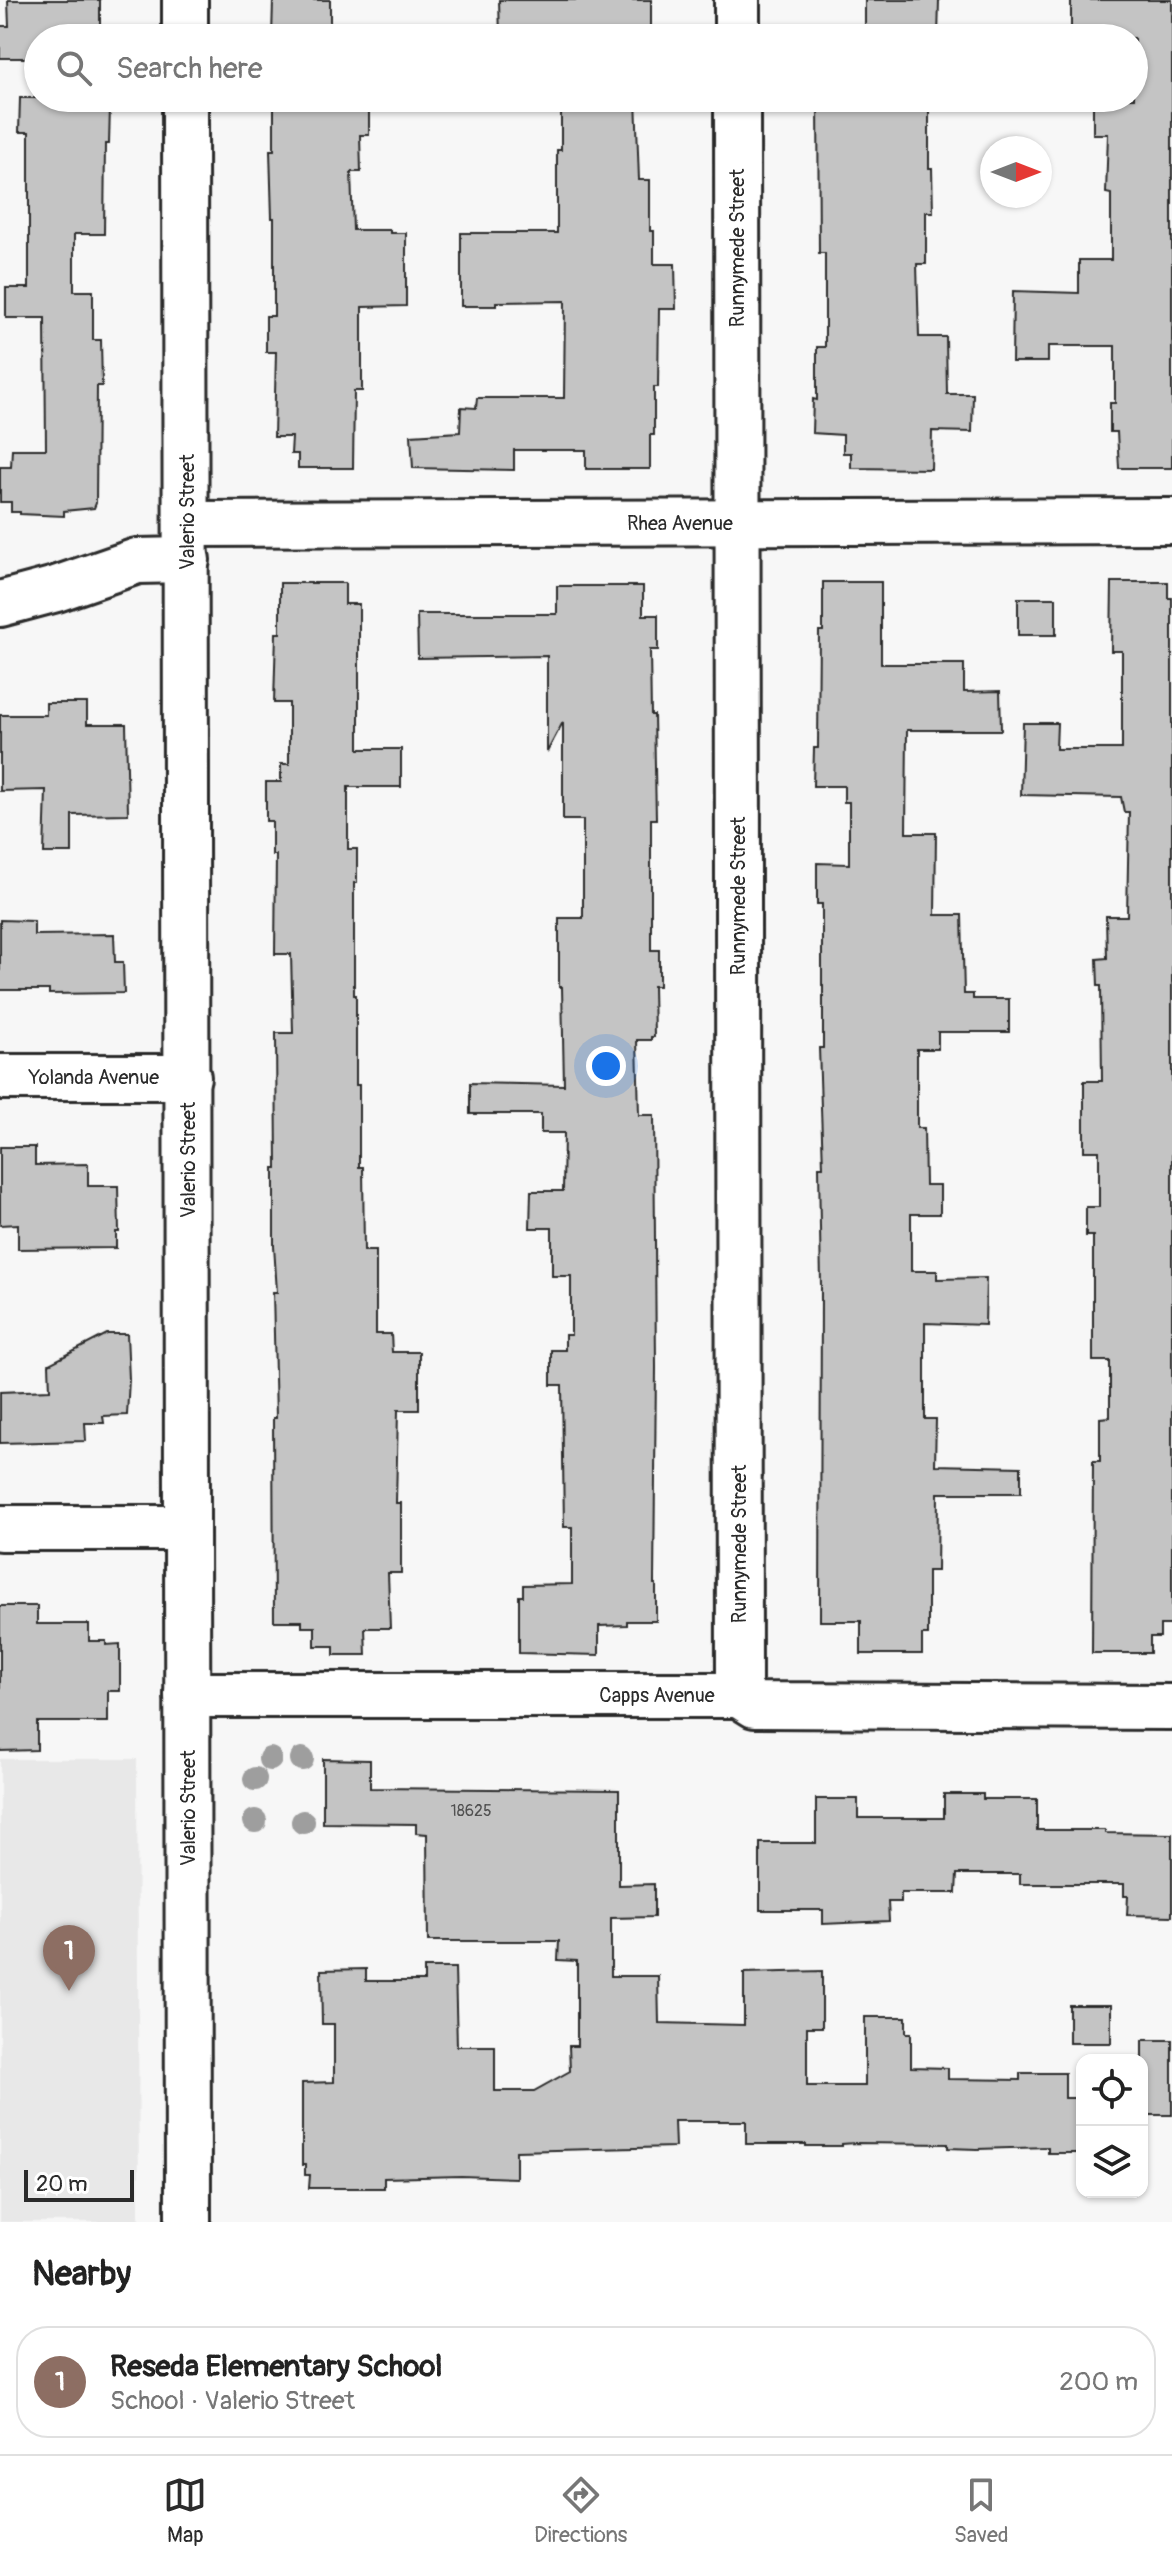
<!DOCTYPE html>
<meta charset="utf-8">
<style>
body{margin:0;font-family:Pangolin,sans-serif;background:#f6f6f6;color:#222}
.controls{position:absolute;right:24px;bottom:24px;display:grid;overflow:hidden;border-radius:16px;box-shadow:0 2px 6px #0004}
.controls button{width:72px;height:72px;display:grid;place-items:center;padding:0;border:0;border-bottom:2px solid #e0e0e0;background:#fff;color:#222;font:40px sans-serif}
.compass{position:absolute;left:980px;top:136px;width:72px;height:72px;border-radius:50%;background:#fff;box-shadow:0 2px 6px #0004;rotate:90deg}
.scale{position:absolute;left:24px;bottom:20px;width:110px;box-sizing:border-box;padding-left:8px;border:4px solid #2b2b2b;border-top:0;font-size:22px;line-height:28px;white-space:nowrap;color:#2b2b2b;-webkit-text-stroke:6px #fff;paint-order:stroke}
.you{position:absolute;left:606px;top:1066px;width:28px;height:28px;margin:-20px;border:6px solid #fff;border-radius:50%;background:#1a73e8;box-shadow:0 0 0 12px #1a73e833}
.badge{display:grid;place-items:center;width:52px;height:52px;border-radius:50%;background:#2b2b2b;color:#fff;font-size:26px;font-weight:700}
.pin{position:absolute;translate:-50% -66px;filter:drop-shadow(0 2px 4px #0008)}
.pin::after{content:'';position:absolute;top:42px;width:28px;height:24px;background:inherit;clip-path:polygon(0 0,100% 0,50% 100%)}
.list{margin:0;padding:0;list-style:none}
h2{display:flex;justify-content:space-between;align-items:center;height:104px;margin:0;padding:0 32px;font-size:34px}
h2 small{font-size:26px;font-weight:400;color:#767676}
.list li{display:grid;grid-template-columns:52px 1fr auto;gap:24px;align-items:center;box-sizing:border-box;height:112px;margin:0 16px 16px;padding:0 16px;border:2px solid #e0e0e0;border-radius:32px}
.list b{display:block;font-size:30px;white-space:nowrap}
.list p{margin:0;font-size:26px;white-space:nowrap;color:#767676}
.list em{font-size:26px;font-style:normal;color:#767676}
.icon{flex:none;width:44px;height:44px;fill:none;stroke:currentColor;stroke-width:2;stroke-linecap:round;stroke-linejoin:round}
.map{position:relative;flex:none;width:1172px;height:2222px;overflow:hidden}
.search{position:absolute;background:#fff;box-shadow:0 2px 6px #0004;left:24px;right:24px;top:24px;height:88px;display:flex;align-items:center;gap:20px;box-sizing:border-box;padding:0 28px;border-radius:44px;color:#767676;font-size:30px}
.sheet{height:232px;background:#fff}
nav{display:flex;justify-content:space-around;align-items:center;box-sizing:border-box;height:112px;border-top:2px solid #e0e0e0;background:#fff;font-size:22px;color:#767676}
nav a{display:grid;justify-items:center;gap:4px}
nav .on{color:#2b2b2b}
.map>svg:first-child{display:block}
.built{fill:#e8e8e8}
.building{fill:#c4c4c4;stroke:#2b2b2b;stroke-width:2}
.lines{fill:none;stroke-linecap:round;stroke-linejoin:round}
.minor-casing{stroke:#2b2b2b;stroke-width:50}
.minor{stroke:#fff;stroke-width:44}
.tree{fill:#9e9e9e}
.labels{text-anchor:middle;stroke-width:6;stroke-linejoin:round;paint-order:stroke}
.number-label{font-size:16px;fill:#515151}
.street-label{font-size:20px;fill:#2b2b2b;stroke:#fff}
</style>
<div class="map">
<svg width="1172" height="2222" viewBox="0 0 1172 2222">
<rect width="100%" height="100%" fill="#f7f7f7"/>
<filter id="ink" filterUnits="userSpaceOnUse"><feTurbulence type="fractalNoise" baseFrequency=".0125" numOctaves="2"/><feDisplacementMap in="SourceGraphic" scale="16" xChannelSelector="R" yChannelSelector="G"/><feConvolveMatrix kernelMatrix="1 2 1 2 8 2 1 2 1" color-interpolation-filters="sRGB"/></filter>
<g filter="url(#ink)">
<!-- built -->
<path class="built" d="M0,1759H137L139,2222H0Z"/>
<!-- building -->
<g class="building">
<path d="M8,0H100V30H94V38H38V58H0V26H9Z"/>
<path d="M273,0H330V36L272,38Z"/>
<path d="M499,0H651V38H500Z"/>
<path d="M865,0H939L938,38H865Z"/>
<path d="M1071,0H1172V468H1119L1117,432H1110V403H1115V346H1048V362H1012L1013,291L1079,293V260H1111V194L1106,193L1108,134H1093V98H1134V38H1071Z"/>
<path d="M20,98H91V107H110L109,144H105L104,234H74V291H93V340H101L102,386H97L96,503L94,508L64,511V516L20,514V512H11V502H0V467H11L12,449H46L45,318H6V288H29V132H19Z"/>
<path d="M274,98H353V104H369V135H360L361,172H351L353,230H390V233H406V306L362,307V391H354L353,468H298V454H291L292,437H274L276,352H266V316H274V218H272L270,150H274Z"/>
<path d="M561,98H636L639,180H650V231H654V264H675L676,309H659L658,387H654V435H650V469H586V450H514V470L413,468L411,435L460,432L461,407L476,408L477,398H564L565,301L496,302V306H461V233H557V150H561Z"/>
<path d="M818,98H929V168H932L933,212H926V264H917L919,337H946L947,394H973L972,432L932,431L931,469L851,468V453H843V435L812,433L813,399L817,400V347H825V253H819Z"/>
<path d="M823,582H881V664H964V692L1000,691L1001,730H907L906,833H936L935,915H962L964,994H973V999H1009V1032H938V1049H917V1128H924L925,1185H940V1214H911V1271H937V1279L986,1278L985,1325L925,1323V1419H936L935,1465L1021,1467V1493H938L937,1571H928V1635H922V1654H861V1621H820L821,1286L819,1167H823L819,1048H823V986H822V904H817V863L849,864V802H844V786H813L814,748H818L819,631H823Z"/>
<path d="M1112,582H1168V598H1172V1625H1160V1637H1150V1653H1092L1093,1461H1100V1418L1110,1417V1361H1093V1236H1086V1207H1099V1151H1084V1081H1102L1101,986H1098L1097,959L1107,958L1106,916H1127L1129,812H1124L1121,797L1021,795L1023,723H1057L1056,749H1122V651H1111Z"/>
<path d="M280,583H345V604H359V749H401V787H348V849H357V883H354V995H356V1085H359V1167H363L364,1251H376V1334H391L392,1352H419V1410H398L396,1503H401V1573H388L390,1628H365L366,1655H334V1646H315V1627H302V1621H274L273,1418H276L273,1292H277L274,1246V1168H277L276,1033H293L291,954H275L276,855H272V821H266V782H281V764H289V703H274L276,633H280Z"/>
<path d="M557,586H643V615H658V650H650L651,715H654L656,819H651V950H659V986H653L654,1037H651V1040H637L639,1115H654L656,1367L654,1584H656V1621H627V1625L599,1626V1655L519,1653V1596H523V1585L572,1584V1527H564L562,1385H551V1350H565V1335H571V1276H552V1228H530L531,1191H563L564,1133H541V1114H470V1083L564,1085L562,987H559V918H583V820H563V722L547,752V656L418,658L417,614H557Z"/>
<rect x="1018" y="598" width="38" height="37"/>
<path d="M46,703H87V724H126L128,814L72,815V853H44L46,790L0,791V715H46Z"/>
<path d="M0,920L34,921V935L114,934L115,962H123L124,993L49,994V990H0Z"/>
<path d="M0,1147H35V1165L88,1164V1186H118L119,1232H116V1248L18,1249V1224L0,1225Z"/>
<path d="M107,1334H127L129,1379L127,1415L103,1416L104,1423H85L86,1441L0,1443V1392L50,1390L49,1364Z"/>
<path d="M0,1606H37V1624H89V1641H106V1645L120,1644V1691H108V1722H37V1750L0,1751Z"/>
<path d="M323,1759L370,1760V1788L619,1790V1885L654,1884V1917L611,1918V1976H658L659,2023L744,2025V1973L822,1971V2027H807V2086H865V2017H906V2033H911V2067L948,2068V2079L1020,2080V2073H1065V2098H1082V2153H1048V2147L977,2149L948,2148V2144L855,2143L842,2144V2146H806V2144H746V2121H674L675,2147L516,2151V2178L461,2176L384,2178V2188H309L310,2175H305V2165H302V2083L334,2082V2024H322L321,1970L366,1969V1981H424V1968H455L457,2046H495V2091H534L570,2071L569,2046H577V1961L558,1960L559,1941H428L427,1834L416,1833V1824L323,1823Z"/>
<path d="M944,1794H983V1799H1037V1830H1105V1833L1172,1834V1916L1127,1915L1128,1896H1124V1884H1020V1874H957L956,1893H901V1902H888L889,1921L823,1924V1910H760V1843H816V1799H858V1818H944Z"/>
<rect x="1069" y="2005" width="42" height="38"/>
<rect x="1142" y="2040" width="30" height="75"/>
</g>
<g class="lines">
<defs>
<g id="minor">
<path d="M185,0V38"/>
<path d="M737,38V0"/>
<path d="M185,98L188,2222"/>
<path d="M737,98L739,1695"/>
<path d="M187,524L1172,521"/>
<path d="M0,604L56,589L137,561L187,560"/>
<path d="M0,1077H188"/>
<path d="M0,1528H187"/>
<path d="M187,1695H739L755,1705L1172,1707"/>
</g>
</defs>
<!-- minor casing -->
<use href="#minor" class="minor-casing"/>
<!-- minor -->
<use href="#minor" class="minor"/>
</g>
<!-- trees -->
<g class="tree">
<circle cx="270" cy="1759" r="12"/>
<circle cx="302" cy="1759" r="12"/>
<circle cx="255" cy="1779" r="12"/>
<circle cx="255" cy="1821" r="12"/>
<circle cx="303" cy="1822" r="12"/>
</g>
</g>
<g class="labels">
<!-- number labels -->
<g class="number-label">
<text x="471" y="1816">18625</text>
</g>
<!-- street labels -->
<g class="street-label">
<text transform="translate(737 248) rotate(-90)" y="7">Runnymede Street</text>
<text transform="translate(187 512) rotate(-90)" y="7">Valerio Street</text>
<text x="680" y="530">Rhea Avenue</text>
<text transform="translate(738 896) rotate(-90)" y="7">Runnymede Street</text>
<text x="94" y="1084">Yolanda Avenue</text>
<text transform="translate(188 1160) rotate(-90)" y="7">Valerio Street</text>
<text transform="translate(739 1544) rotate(-90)" y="7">Runnymede Street</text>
<text x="657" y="1702">Capps Avenue</text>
<text transform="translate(188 1808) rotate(-90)" y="7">Valerio Street</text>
</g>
</g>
</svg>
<div class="controls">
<button><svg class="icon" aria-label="locate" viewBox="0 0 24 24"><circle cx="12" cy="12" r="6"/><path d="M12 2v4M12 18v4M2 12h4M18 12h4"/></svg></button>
<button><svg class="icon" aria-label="layers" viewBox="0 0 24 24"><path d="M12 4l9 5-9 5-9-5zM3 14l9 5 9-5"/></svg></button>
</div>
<svg class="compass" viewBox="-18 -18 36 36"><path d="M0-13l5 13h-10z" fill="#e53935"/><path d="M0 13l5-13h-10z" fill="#767676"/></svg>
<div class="scale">20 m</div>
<div class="you"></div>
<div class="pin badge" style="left:69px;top:1991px;background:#8d6e63">1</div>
<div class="search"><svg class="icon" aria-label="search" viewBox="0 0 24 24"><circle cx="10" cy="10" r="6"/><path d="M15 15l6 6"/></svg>Search here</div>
</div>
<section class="sheet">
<h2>Nearby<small></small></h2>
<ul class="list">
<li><span class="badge" style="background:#8d6e63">1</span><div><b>Reseda Elementary School</b><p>School · Valerio Street</p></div><em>200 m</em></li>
</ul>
</section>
<nav>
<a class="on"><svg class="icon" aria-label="map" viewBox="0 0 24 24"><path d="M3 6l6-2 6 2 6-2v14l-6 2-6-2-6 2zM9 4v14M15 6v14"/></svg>Map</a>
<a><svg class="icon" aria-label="directions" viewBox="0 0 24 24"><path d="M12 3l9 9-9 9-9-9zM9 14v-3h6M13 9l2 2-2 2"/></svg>Directions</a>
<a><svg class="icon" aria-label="saved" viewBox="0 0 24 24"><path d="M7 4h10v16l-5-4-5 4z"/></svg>Saved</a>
</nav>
